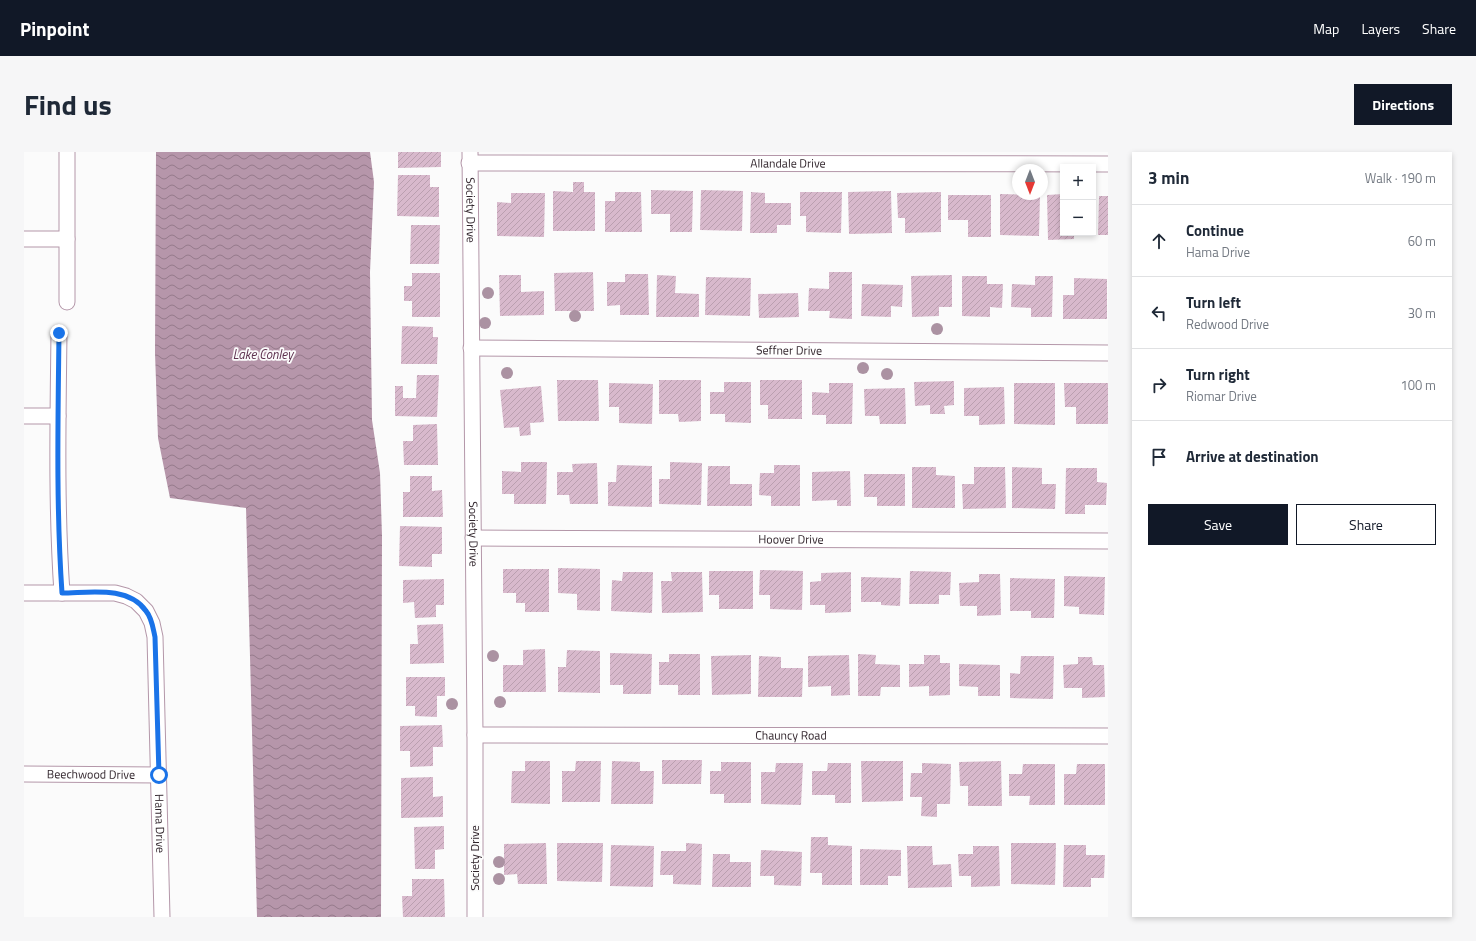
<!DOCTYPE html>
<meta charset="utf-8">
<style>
body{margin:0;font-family:"Titillium Web",sans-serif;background:#f6f6f7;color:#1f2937}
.controls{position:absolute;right:12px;top:12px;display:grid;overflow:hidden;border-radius:0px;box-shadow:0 2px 6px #0003}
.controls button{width:36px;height:36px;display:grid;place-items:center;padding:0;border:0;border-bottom:1px solid #e0e1e3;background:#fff;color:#1f2937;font:20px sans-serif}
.compass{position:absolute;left:988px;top:12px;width:36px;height:36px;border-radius:50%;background:#fff;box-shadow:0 2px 6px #0003;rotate:180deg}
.stop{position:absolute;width:12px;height:12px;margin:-9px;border:3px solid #1a73e8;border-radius:50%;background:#fff}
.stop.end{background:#1a73e8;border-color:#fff;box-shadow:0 1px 4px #0008}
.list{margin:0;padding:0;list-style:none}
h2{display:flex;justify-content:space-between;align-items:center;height:52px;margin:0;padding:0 16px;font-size:17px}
h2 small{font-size:13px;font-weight:400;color:#747a83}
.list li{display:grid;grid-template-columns:26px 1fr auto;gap:12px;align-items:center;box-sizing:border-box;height:72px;padding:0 16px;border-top:1px solid #e0e1e3}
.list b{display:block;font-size:15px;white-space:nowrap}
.list p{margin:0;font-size:13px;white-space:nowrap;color:#747a83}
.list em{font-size:13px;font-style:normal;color:#747a83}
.actions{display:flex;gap:8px;padding:12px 16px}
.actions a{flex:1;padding:9px 0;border:1px solid #111827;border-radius:0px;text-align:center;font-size:14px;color:#111827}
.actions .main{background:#111827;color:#fff}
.icon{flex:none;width:22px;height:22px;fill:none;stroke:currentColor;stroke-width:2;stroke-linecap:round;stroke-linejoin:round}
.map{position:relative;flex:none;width:1084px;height:765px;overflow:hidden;border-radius:0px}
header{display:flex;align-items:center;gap:24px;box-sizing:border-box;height:56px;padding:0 20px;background:#111827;color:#fff}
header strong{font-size:19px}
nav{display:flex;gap:22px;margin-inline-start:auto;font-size:14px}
.intro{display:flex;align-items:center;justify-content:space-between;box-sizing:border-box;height:96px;padding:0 24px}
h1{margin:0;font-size:28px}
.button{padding:10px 18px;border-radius:0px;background:#111827;color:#fff;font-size:14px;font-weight:700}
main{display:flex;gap:24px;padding:0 24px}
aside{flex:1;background:#fff;border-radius:0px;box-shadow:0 2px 6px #0003}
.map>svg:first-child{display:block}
.water{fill:url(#water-waves)}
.building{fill:url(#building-hatch)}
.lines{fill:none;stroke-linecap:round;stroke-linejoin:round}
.minor-casing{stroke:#b497a9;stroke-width:17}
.minor{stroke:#fff;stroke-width:15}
.tree{fill:#ab92a2}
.route{stroke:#1a73e8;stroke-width:5}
.labels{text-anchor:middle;stroke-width:3.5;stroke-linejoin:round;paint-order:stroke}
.street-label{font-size:12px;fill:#31252c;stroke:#fbfbfb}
.water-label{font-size:13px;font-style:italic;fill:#5e324f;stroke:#fbfbfb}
</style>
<header>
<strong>Pinpoint</strong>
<nav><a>Map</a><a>Layers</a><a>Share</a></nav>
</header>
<div class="intro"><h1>Find us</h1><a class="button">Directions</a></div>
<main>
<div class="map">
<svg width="1084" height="765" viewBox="0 0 1084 765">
<defs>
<pattern id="water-waves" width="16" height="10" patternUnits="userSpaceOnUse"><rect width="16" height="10" fill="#b696aa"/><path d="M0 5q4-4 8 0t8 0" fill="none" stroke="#957a8b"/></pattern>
<pattern id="building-hatch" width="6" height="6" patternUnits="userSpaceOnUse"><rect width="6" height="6" fill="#d8b9cc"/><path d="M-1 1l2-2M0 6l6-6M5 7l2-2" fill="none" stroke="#ba9faf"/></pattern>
</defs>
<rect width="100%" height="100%" fill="#fbfbfb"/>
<!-- water -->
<path class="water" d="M132,0H346L350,30L346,120L348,268L356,321L358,384L357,765H233L222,356L146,346L134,286L131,201Z"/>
<!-- building -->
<g class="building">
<path d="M374,0H417V15L374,16Z"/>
<path d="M374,23H406V35H415V65L373,64Z"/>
<path d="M549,30H560V40H571V79H529V39L549,40Z"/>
<path d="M627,38L669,39L668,80H646V62H627Z"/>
<path d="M677,38L719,39L718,79L676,78Z"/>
<path d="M867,39L868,81L825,82L824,40Z"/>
<path d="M591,40H617L618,80H581V49H591Z"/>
<path d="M727,40L741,41V51H767V73H753V81H726Z"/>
<path d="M776,40H818L817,81L782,80V64H776Z"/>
<path d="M917,40V80L881,81V66H874L873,41Z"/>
<path d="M487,41H521L520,85L473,84V50L487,51Z"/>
<path d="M976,42L1016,43L1015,84L976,83Z"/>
<path d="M1039,42V81H1050V87L1024,88L1023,43Z"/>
<path d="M924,43H967V85H944V68H924Z"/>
<path d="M1075,44H1084V83H1074Z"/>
<path d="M387,73H416L415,112H386Z"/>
<path d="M569,120L570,159H531L530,121Z"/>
<path d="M805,120H828V167L805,166L806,159H784L785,136L805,137Z"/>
<path d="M388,121H416V165H388V149H380V134H388Z"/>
<path d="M601,122H624L625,163H596V153L583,154V130H601Z"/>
<path d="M475,123H497V140L520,139V163L476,164Z"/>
<path d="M633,123L652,124L651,141L675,142V165H632Z"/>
<path d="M928,123V155H915V164L888,165L887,124Z"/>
<path d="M938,124H963V132H979L978,156L966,155V165L938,164Z"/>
<path d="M1011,124H1029L1028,165H1007V156L987,155L988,132L1011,133Z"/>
<path d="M682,125L727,126L726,164L681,163Z"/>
<path d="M1050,126L1083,127V167H1039V143H1050Z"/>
<path d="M838,132L879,133L878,155L867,154V165L837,164Z"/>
<path d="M774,141L775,165L735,166L734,142Z"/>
<path d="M378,174L409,175V185H414L413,212H377Z"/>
<path d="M393,223H415L413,265L371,264V234H379V246H392Z"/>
<path d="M533,228H574L575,269H534Z"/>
<path d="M635,228H677V269L655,270L654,262H635Z"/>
<path d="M736,228H778V267H744V253H736Z"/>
<path d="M930,229V253L920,254L921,262H906V253L891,254L890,230Z"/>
<path d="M700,230H727V271L701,270V262H686V240H700Z"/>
<path d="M585,231L629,232L628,272L595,271V255H585Z"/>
<path d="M805,231H829L828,272H802V263H788V240L805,241Z"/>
<path d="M990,231H1031V273L990,272Z"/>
<path d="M1040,231H1084V272H1052V255H1041Z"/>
<path d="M517,234L520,270L506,271L507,283L496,284L495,275L480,276L476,238Z"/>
<path d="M980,235L981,272L955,273V264H940V236Z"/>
<path d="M881,236L882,272H856L855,264H841L840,237Z"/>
<path d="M413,272L414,313H380L379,289H389V273Z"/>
<path d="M497,310H523L522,352H490V342H478V319L497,320Z"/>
<path d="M646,310L678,311L677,353L635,352V327H646Z"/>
<path d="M573,311L574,352H546L545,343H533V320H549L548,312Z"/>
<path d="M593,313L628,314V355L584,354V330H592Z"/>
<path d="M750,313H776V354H747V344L735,343L736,321H750Z"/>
<path d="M684,314H706V332H728V354H683Z"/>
<path d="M888,315H912V323L931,324V356H888Z"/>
<path d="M950,315H981L982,356L939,357L938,332H950Z"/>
<path d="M988,315L1018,316V332H1032L1031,357L988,356Z"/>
<path d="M1042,316H1073V330L1083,331L1082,353H1061V362H1041Z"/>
<path d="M826,319L827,354H813V348L788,349V320Z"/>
<path d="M840,322H881V354H853V345H840Z"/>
<path d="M386,324H408V339L418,338L419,365H379V340H386Z"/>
<path d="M376,374L418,375V402H408V415L375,414Z"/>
<path d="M534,416L576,417V459L553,458V442L534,441Z"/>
<path d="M479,417H525V460H501V451H492V441H479Z"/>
<path d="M736,418L779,419L778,458L746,457V443H735Z"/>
<path d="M685,419H729V457H695V443H685Z"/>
<path d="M886,419L927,420L926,443H915V452H885Z"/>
<path d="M599,420H629L628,461L587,459L588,428L598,429Z"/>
<path d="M647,420H678L679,460L638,461L637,429H648Z"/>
<path d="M827,420V460L801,461V453H786V430L797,429V421Z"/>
<path d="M955,422H976L977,463L953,464V454H936L935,431L955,430Z"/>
<path d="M1040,424L1081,425L1080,463L1055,462V455L1040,454Z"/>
<path d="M837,425L877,426L876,454L857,453V450H837Z"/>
<path d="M986,426L1031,427L1030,466H1007V459H986Z"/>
<path d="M420,427V453H412V465L391,466L390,450L379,451V428Z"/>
<path d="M419,472L420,511L386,512V492H394L393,473Z"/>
<path d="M521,497L522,540H479V513H499V498Z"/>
<path d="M543,498L576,499V541L534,540V515H542Z"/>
<path d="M586,501L628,502L627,542H599V533H586Z"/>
<path d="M645,502H676V543H654V533H635V510H645Z"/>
<path d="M834,502L852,503L851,512L876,513V535H857L856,544H834Z"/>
<path d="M727,503V542L688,543L687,504Z"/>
<path d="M825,503L826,543L807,544V534L784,535V504Z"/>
<path d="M900,503H916V511H926V543L905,544V534L885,535V512H900Z"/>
<path d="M735,504L757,505V516H779L778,545H734Z"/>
<path d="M997,504H1030L1029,547L986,546V521L996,522Z"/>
<path d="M1054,505H1068L1069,513H1080L1081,545L1058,546V536H1040L1039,513L1054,512Z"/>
<path d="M935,512L976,513V544H954V535L935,534Z"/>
<path d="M382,525H421V544H413V565L391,564V554H382Z"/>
<path d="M418,573L419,595H409V614L386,615V599H376V574Z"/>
<path d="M638,608H678L677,632H638Z"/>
<path d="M501,609H526V652L487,651L488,619H501Z"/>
<path d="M552,609H577L576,650H538V619H551Z"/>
<path d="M588,609L616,610V619H630L629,652H587Z"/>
<path d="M837,609H879V649L838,650Z"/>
<path d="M977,609L978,654H944V634H936L935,610Z"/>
<path d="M697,610H727V651H700V642H686V619H697Z"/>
<path d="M752,611H779L777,653L737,652V620H751Z"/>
<path d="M804,611H827V651H811V643H788V619H803Z"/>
<path d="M898,611L927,612L926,652H913V665L897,664L898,645H886L887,621H898Z"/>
<path d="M999,612H1031V653H1005L1006,644H985V622H998Z"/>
<path d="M1053,612H1081V653H1040V622H1052Z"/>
<path d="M409,625V645L419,644V665L377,666V626Z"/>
<path d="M420,674V697L411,698V717H391L390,675Z"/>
<path d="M787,685H804V693L828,694V733H798V721H786Z"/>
<path d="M522,691L523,732H494L493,722L480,723V692Z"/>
<path d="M533,691H579L578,730L533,729Z"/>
<path d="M662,691L678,692L677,733L649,732V723H636L637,699H662Z"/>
<path d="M987,691H1032L1031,733L987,732Z"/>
<path d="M587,693L630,694L629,735L586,734Z"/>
<path d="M1040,693H1062V703H1081L1080,726H1067V735H1039Z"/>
<path d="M883,694H908L909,713L927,712L928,735L884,736Z"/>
<path d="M949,694H975L976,734L947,735V724H935L934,702H949Z"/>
<path d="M836,697L877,698V724H864V733H836Z"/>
<path d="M737,698L778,700L777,734L750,733V724H736Z"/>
<path d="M689,702H706V710H727V735H688Z"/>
<path d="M388,727H420L421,765H379L378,744H388Z"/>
</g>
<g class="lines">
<defs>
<g id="minor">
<path d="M43,0V150"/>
<path id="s1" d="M446,0L451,583V765"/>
<path id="s2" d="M445,11L1084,12"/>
<path d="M0,87H43"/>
<path d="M35,181C34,267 32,354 38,441"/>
<path id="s3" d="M447,196L1084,201"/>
<path d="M0,264H34"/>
<path id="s4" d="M449,386L1084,389"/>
<path id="s5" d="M0,441H91L102,444L112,449L122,459L128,471L131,485L138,765"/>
<path id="s6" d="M451,583L1084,584"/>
<path id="s7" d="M0,622L135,623"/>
</g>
</defs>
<!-- minor casing -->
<use href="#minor" class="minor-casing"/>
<!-- minor -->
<use href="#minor" class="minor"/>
</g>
<!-- trees -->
<g class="tree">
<circle cx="464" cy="141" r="6"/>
<circle cx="551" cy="164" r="6"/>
<circle cx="461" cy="171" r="6"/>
<circle cx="913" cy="177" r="6"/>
<circle cx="839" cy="216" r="6"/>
<circle cx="483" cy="221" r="6"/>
<circle cx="863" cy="222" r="6"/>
<circle cx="469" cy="504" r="6"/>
<circle cx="476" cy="550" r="6"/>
<circle cx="428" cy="552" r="6"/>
<circle cx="475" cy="710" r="6"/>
<circle cx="475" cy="727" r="6"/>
</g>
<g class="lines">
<!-- route -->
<path class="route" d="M35,181C34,267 32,354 38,441C64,441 104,433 122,459C128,466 129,476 131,485L135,623"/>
</g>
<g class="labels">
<!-- street labels -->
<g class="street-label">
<text dy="4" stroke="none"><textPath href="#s2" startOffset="319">Allandale Drive</textPath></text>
<text dy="4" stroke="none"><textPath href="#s1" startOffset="58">Society Drive</textPath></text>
<text dy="4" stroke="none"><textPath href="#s3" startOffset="318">Seffner Drive</textPath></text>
<text dy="4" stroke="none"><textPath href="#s1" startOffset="382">Society Drive</textPath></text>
<text dy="4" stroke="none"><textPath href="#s4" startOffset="318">Hoover Drive</textPath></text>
<text dy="4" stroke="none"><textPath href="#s6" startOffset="316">Chauncy Road</textPath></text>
<text dy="4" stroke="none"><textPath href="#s7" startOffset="67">Beechwood Drive</textPath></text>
<text dy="4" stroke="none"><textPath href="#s5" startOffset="342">Hama Drive</textPath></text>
<text transform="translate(451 706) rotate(-90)" y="4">Society Drive</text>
</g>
<!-- water labels -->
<g class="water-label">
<text x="239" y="207">Lake Conley</text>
</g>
</g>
</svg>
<div class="controls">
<button>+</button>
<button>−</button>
</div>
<svg class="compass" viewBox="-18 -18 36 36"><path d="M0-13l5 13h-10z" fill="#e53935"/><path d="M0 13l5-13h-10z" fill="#747a83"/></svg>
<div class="stop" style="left:135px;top:623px"></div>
<div class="stop end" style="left:35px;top:181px"></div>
</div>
<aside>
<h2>3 min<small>Walk · 190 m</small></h2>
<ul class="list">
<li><svg class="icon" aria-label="ahead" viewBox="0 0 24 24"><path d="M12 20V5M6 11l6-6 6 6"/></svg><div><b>Continue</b><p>Hama Drive</p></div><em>60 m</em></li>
<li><svg class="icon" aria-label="left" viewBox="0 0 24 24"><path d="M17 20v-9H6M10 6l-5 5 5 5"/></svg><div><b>Turn left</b><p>Redwood Drive</p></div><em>30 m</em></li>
<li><svg class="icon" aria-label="right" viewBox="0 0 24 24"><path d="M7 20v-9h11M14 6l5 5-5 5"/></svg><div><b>Turn right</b><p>Riomar Drive</p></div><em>100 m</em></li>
<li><svg class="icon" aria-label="arrive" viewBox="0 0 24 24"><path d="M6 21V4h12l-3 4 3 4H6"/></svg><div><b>Arrive at destination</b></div></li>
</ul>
<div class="actions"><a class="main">Save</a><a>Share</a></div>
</aside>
</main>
